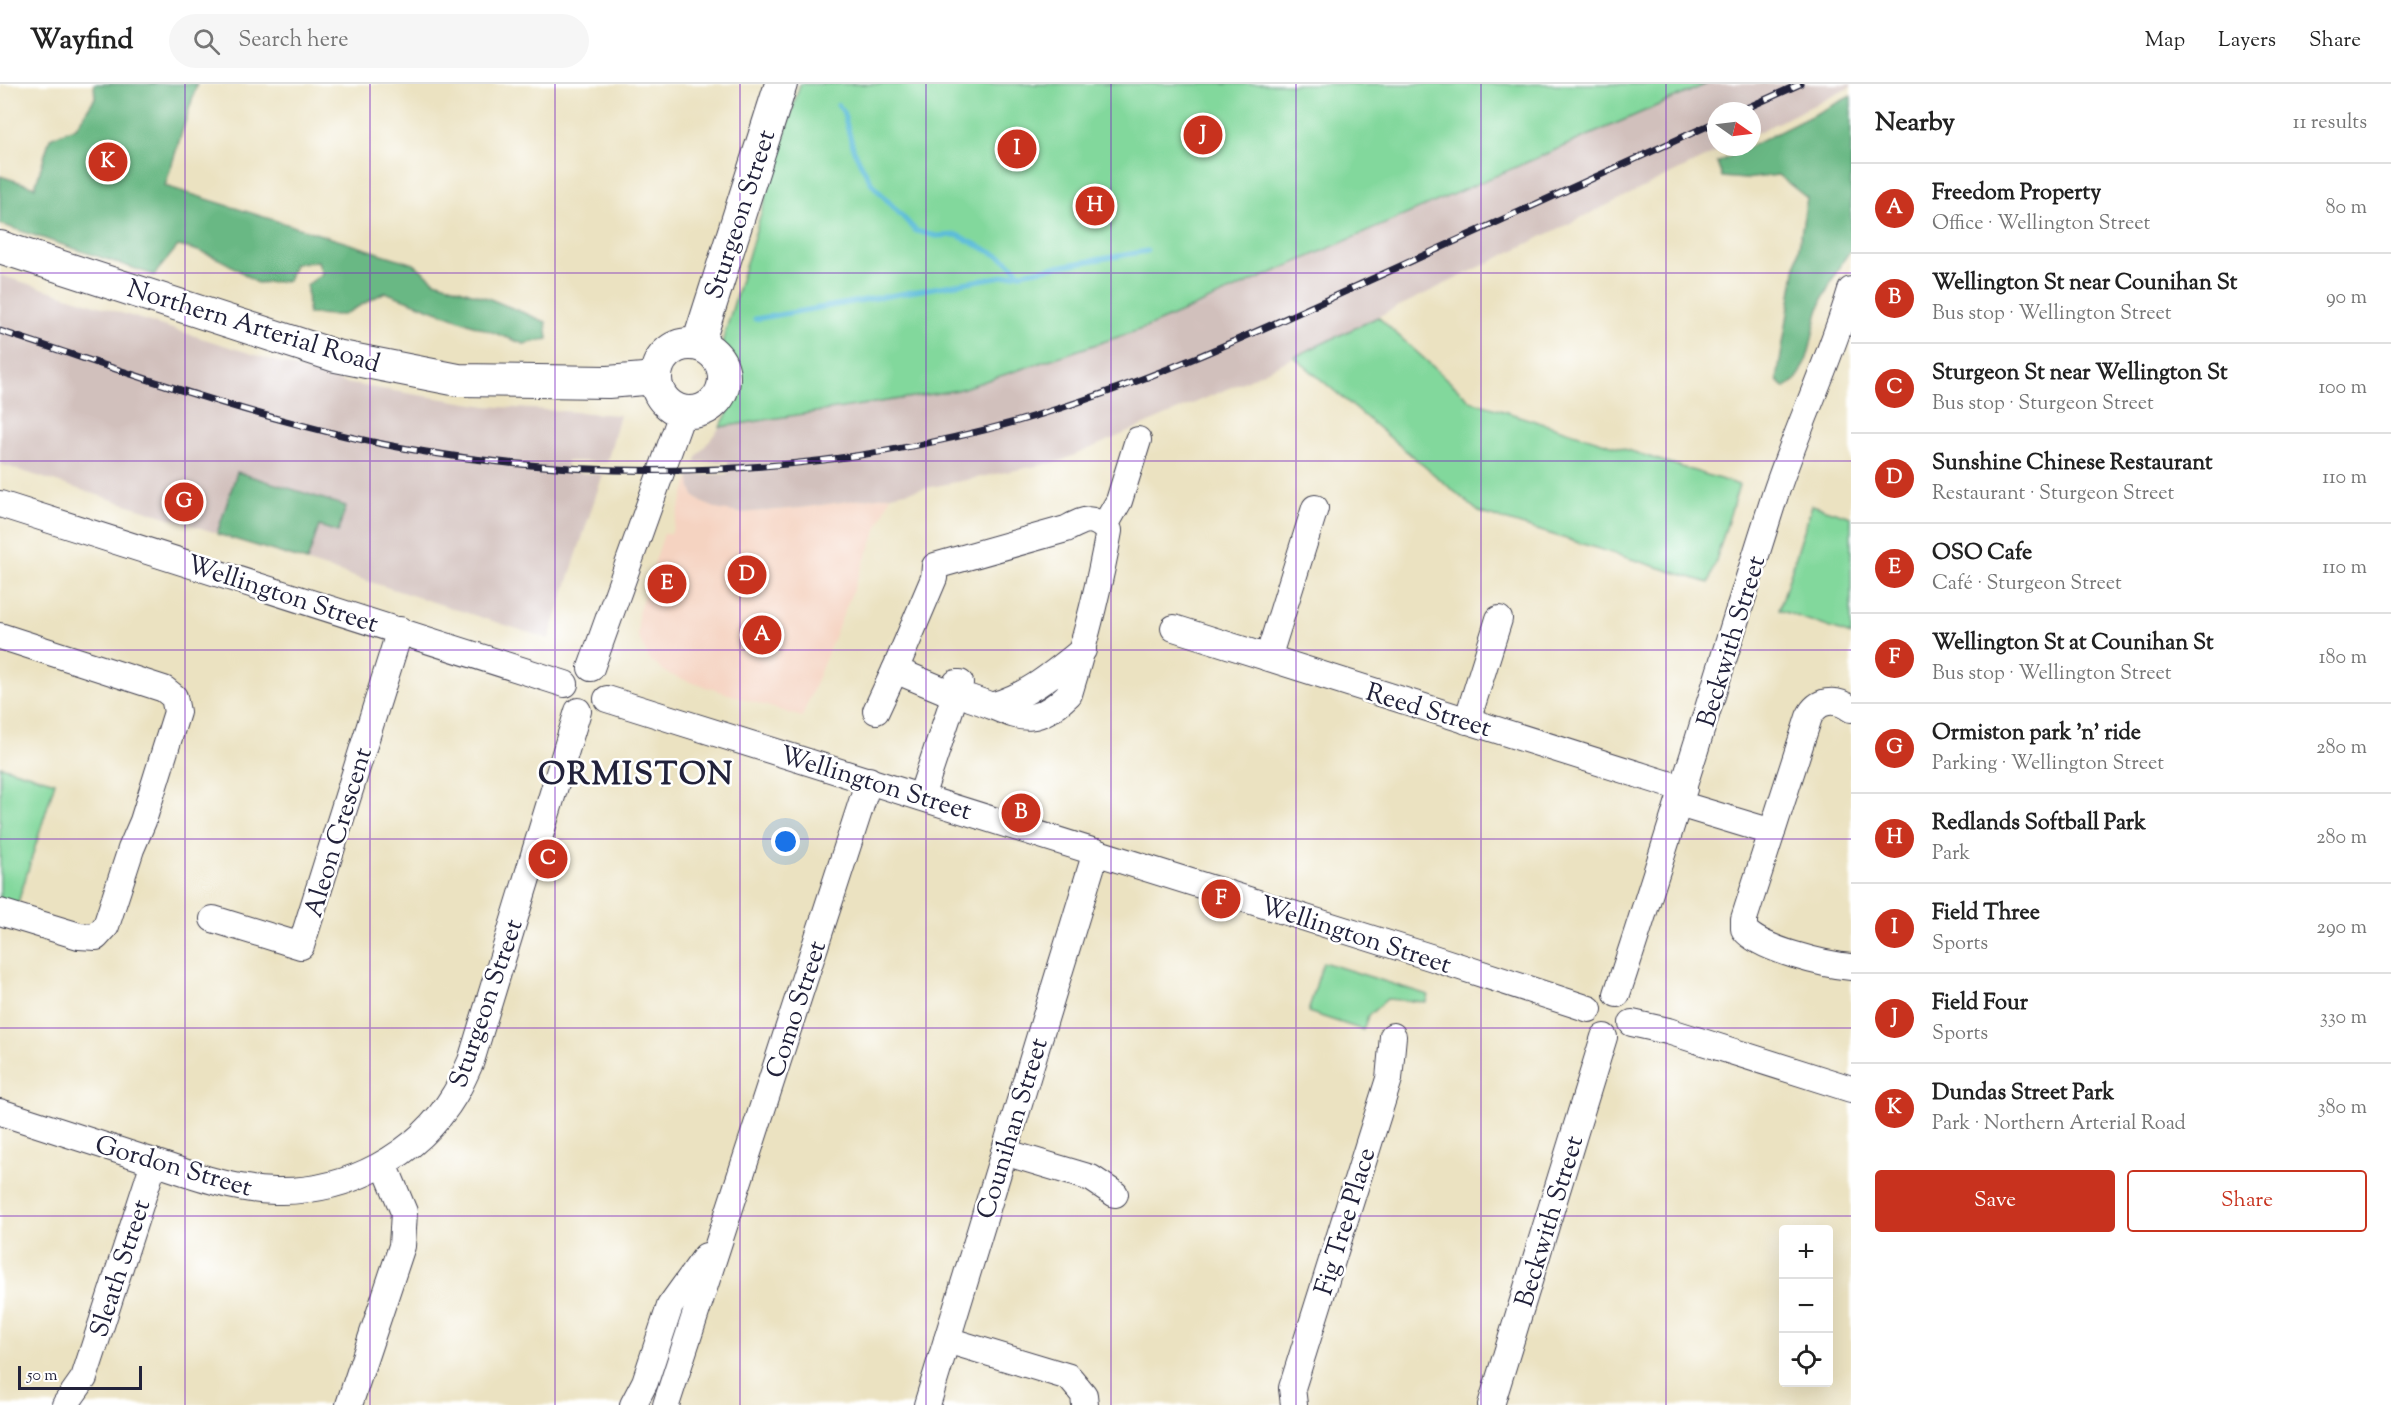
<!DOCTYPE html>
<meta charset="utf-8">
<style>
body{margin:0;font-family:"Sorts Mill Goudy",serif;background:#f6f6f6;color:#222}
.controls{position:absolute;right:18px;bottom:18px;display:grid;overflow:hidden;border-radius:6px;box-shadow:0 6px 24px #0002}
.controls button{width:54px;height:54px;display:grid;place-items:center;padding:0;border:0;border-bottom:2px solid #e0e0e0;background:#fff;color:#222;font:30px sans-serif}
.compass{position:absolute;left:1707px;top:18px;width:54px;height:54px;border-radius:50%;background:#fff;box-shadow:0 6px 24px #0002;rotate:104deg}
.scale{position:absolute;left:18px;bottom:15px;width:124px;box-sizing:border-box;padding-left:6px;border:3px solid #22223b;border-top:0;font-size:16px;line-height:21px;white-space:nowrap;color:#22223b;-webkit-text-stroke:4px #fff;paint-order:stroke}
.you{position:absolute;left:786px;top:758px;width:21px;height:21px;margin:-15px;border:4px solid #fff;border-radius:50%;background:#1a73e8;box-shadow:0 0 0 9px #1a73e833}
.badge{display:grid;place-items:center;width:39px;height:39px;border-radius:50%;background:#c8321e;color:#fff;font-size:20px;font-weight:700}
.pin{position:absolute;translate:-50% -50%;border:3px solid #fff;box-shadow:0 2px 6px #0006}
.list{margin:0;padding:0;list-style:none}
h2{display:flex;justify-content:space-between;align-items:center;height:78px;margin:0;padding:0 24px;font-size:26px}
h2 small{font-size:20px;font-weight:400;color:#767676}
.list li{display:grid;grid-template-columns:39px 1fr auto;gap:18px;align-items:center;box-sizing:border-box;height:90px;padding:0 24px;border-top:2px solid #e0e0e0}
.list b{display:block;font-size:22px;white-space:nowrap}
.list p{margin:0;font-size:20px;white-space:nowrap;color:#767676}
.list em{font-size:20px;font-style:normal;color:#767676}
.actions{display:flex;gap:12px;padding:18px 24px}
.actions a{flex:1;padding:14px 0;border:2px solid #c8321e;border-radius:6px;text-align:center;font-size:21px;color:#c8321e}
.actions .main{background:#c8321e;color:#fff}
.icon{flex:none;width:33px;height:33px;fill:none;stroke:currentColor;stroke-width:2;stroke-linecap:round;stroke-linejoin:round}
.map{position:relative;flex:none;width:1851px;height:1321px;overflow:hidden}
header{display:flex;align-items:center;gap:36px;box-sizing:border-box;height:84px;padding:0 30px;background:#fff;border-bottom:2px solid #e0e0e0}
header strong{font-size:28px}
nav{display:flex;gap:33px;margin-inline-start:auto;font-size:21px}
.search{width:420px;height:54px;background:#f6f6f6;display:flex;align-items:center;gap:15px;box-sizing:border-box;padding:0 21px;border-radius:33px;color:#767676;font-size:22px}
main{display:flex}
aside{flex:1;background:#fff}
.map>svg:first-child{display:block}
.built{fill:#f5d3c1}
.industrial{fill:#d1c0bc}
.green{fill:#82d89c;stroke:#527d6c;stroke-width:1.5}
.forest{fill:#69b884;stroke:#466d60;stroke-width:1.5}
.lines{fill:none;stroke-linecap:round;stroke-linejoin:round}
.stream{stroke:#5cbcda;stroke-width:5}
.minor-casing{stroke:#403f4f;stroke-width:28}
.major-casing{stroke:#403f4f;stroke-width:34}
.minor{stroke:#fff;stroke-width:26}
.major{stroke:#fff;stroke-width:32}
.rail-casing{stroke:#22223b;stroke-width:7}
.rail{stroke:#fff;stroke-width:4.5;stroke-dasharray:14;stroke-linecap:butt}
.grid{fill:none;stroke:#7b2cbf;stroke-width:1.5;stroke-opacity:0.55}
.labels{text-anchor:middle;stroke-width:5;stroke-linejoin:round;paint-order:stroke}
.street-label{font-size:26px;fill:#22223b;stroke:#fff}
.district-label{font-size:32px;font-weight:bold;letter-spacing:1.5px;fill:#22223b;stroke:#fff}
</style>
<header>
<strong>Wayfind</strong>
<div class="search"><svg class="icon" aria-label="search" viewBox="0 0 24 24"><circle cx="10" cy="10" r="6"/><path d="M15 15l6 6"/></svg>Search here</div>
<nav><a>Map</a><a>Layers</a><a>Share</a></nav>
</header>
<main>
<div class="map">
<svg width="1851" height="1321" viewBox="0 0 1851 1321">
<rect width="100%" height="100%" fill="#fff"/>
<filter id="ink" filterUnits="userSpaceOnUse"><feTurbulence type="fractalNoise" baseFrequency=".0167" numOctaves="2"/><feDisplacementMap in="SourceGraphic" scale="12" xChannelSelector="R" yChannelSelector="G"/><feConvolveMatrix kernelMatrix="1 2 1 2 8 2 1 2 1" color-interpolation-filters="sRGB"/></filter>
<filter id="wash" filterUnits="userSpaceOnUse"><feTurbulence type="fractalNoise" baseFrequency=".008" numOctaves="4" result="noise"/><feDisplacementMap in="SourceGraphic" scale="24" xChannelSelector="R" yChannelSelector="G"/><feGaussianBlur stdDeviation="1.35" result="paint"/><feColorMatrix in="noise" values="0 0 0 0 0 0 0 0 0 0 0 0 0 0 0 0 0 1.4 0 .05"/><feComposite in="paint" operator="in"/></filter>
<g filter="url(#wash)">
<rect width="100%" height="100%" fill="#ebe2c1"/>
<!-- built -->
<path class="built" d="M689,394L695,413L703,419L741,429L800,424L891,411L802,633L690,598L666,589L649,575L638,552V529L664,450H671Z"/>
<!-- industrial -->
<g class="industrial">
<path d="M1707,0H1851V3L1752,51V27H1716V63H1727L1243,298L1061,377L891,411L800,424L741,429L720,426L703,419L695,413L691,405L689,391L727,390L728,377L695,378L698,371L720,343L958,306L1145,244Z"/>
<path d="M0,191L345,299L486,322L620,331L607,378L567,377L566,388L603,390L549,555L0,380Z"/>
</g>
<!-- green -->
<g class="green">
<path d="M800,0H1707L1145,244L958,306L720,343L738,310L736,280L722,259Z"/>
<path d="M1378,233L1471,317L1739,401L1709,499L1479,428L1294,273Z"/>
<path d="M1812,421L1851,433V551L1779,526Z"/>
<path d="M0,682L55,698L17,822L0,817Z"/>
<path d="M1323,878L1428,911L1426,918L1387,915L1368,932L1363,946L1308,928Z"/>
</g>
<!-- forest -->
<g class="forest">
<path d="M94,0H197L165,102L414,180L435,197L490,215L546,238L548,255L524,260L385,208L343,231L308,230L307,201L322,190L318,177L294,180L288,197L257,199C231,180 211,168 178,162L154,191L0,140V92L35,103L50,54L76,43L95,14Z"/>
<path d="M1851,12V165C1838,184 1825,207 1818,228C1811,252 1810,292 1785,304L1777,296L1807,114L1778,91L1745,95L1722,93L1717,79Z"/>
<path d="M237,388L346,422L338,448L319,442L307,477L217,450Z"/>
</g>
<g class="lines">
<!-- stream -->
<g class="stream">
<path d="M838,21L843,27L854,67L872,100L916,147L936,152L957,151L1005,175L1020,189"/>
<path d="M755,235L1147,167"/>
</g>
</g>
</g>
<g filter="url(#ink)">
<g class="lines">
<defs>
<g id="minor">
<path d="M0,420L565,600"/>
<path d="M1104,443L1119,417L1138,356"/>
<path d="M1174,544L1684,705"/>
<path d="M0,552L164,605L174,613L177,628L143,737L131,765L106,842L96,853L79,852L0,828"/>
<path d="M1268,574L1315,424"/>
<path d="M591,584L683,327"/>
<path d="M950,609L895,586L934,494L935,482L1066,445C1086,435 1091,431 1109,447C1099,504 1086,554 1069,610C1028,650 1015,628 970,614"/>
<path d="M607,615L1430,873L1589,925"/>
<path d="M994,621C1028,612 1056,587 1083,566"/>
<path d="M1851,625C1835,613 1817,616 1809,633L1744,835V845C1758,865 1827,881 1851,883"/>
<path d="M876,627L895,586"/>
<path d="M1467,637L1499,535"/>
<path d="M921,713L952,620L950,609L956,599H960"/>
<path d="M1679,720L1772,748"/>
<path d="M213,835L301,862L400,546"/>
<path d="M1617,910C1672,744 1722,577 1775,411C1798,342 1830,276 1851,206"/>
<path d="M1632,939L1668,947L1851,1005"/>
<path d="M0,1028C46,1043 92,1058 139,1073C182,1087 229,1106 275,1107C347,1109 418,1072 455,1010C461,1000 466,988 471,977L578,627"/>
<path d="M1004,1068L1091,1094L1115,1110"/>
<path d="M947,1256L1069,1293L1084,1311L1085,1321"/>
<path d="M65,1321L84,1294L154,1078"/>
<path d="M349,1321L402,1162L404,1128L384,1080"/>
<path d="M633,1321L645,1298L670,1222L706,1172"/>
<path d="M666,1321L869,696"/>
<path d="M927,1321L1096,768"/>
<path d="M1294,1321L1292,1304L1389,995L1393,952"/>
<path d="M1491,1321L1604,953"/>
</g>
<g id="major">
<path d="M0,163L336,272L458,296L608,298L656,294"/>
<path d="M698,260L781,0"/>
<circle cx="690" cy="294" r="34"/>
</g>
</defs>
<!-- minor casing -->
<use href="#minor" class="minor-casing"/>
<!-- major casing -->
<use href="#major" class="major-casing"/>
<!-- minor -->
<use href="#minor" class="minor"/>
<!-- major -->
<use href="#major" class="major"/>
<defs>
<g id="rail">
<path d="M1740,27L1800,0"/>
<path d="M0,247C140,292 280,344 426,368C621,400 828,391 1018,337C1140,302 1255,249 1370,196C1485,143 1601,91 1716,38"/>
</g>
</defs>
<!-- rail casing -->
<use href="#rail" class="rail-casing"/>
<!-- rail -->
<use href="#rail" class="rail"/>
</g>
</g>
<!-- grid -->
<path class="grid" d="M185,0V1321M370,0V1321M555,0V1321M740,0V1321M926,0V1321M1111,0V1321M1296,0V1321M1481,0V1321M1666,0V1321M0,189H1851M0,377H1851M0,566H1851M0,755H1851M0,944H1851M0,1132H1851"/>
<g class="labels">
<!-- street labels -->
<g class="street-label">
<text transform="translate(739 130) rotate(-72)" y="9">Sturgeon Street</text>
<text transform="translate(254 241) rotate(17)" y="9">Northern Arterial Road</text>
<text transform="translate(283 509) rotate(18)" y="9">Wellington Street</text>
<text transform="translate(1730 557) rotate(-73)" y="9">Beckwith Street</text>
<text transform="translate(1429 625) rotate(17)" y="9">Reed Street</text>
<text transform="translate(876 698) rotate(17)" y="9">Wellington Street</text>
<text transform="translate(337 748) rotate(-73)" y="9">Aleon Crescent</text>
<text transform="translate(1356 850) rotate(18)" y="9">Wellington Street</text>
<text transform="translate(485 919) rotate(-71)" y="9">Sturgeon Street</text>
<text transform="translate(795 925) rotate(-72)" y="9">Como Street</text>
<text transform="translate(1011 1044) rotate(-73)" y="9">Counihan Street</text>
<text transform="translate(174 1081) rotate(16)" y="9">Gordon Street</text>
<text transform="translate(1344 1137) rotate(-73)" y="9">Fig Tree Place</text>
<text transform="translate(1548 1137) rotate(-73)" y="9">Beckwith Street</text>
<text transform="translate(119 1184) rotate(-72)" y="9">Sleath Street</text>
</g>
<!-- district labels -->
<g class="district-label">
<text x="636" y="700">ORMISTON</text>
</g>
</g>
</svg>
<div class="controls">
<button>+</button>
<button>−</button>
<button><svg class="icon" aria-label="locate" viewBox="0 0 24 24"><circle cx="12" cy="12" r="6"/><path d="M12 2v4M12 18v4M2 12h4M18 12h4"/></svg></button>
</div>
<svg class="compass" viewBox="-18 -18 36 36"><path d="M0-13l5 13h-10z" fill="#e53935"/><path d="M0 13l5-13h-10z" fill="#767676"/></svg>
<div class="scale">50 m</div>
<div class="you"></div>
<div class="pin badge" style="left:762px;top:551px">A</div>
<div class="pin badge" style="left:1021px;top:729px">B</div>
<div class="pin badge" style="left:548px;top:775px">C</div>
<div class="pin badge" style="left:747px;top:491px">D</div>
<div class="pin badge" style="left:667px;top:500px">E</div>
<div class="pin badge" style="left:1221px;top:815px">F</div>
<div class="pin badge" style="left:184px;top:418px">G</div>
<div class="pin badge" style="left:1095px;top:122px">H</div>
<div class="pin badge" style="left:1017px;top:65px">I</div>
<div class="pin badge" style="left:1203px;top:51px">J</div>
<div class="pin badge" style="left:108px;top:78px">K</div>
</div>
<aside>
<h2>Nearby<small>11 results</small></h2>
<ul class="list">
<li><span class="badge">A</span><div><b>Freedom Property</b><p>Office · Wellington Street</p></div><em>80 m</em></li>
<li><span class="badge">B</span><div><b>Wellington St near Counihan St</b><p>Bus stop · Wellington Street</p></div><em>90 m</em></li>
<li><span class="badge">C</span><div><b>Sturgeon St near Wellington St</b><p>Bus stop · Sturgeon Street</p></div><em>100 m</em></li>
<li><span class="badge">D</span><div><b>Sunshine Chinese Restaurant</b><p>Restaurant · Sturgeon Street</p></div><em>110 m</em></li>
<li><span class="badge">E</span><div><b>OSO Cafe</b><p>Café · Sturgeon Street</p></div><em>110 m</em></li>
<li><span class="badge">F</span><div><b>Wellington St at Counihan St</b><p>Bus stop · Wellington Street</p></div><em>180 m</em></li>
<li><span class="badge">G</span><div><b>Ormiston park 'n' ride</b><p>Parking · Wellington Street</p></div><em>280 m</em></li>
<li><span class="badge">H</span><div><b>Redlands Softball Park</b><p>Park</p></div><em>280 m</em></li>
<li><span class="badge">I</span><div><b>Field Three</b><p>Sports</p></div><em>290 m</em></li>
<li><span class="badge">J</span><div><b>Field Four</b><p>Sports</p></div><em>330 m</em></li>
<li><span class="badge">K</span><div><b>Dundas Street Park</b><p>Park · Northern Arterial Road</p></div><em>380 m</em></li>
</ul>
<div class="actions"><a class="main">Save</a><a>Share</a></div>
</aside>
</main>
